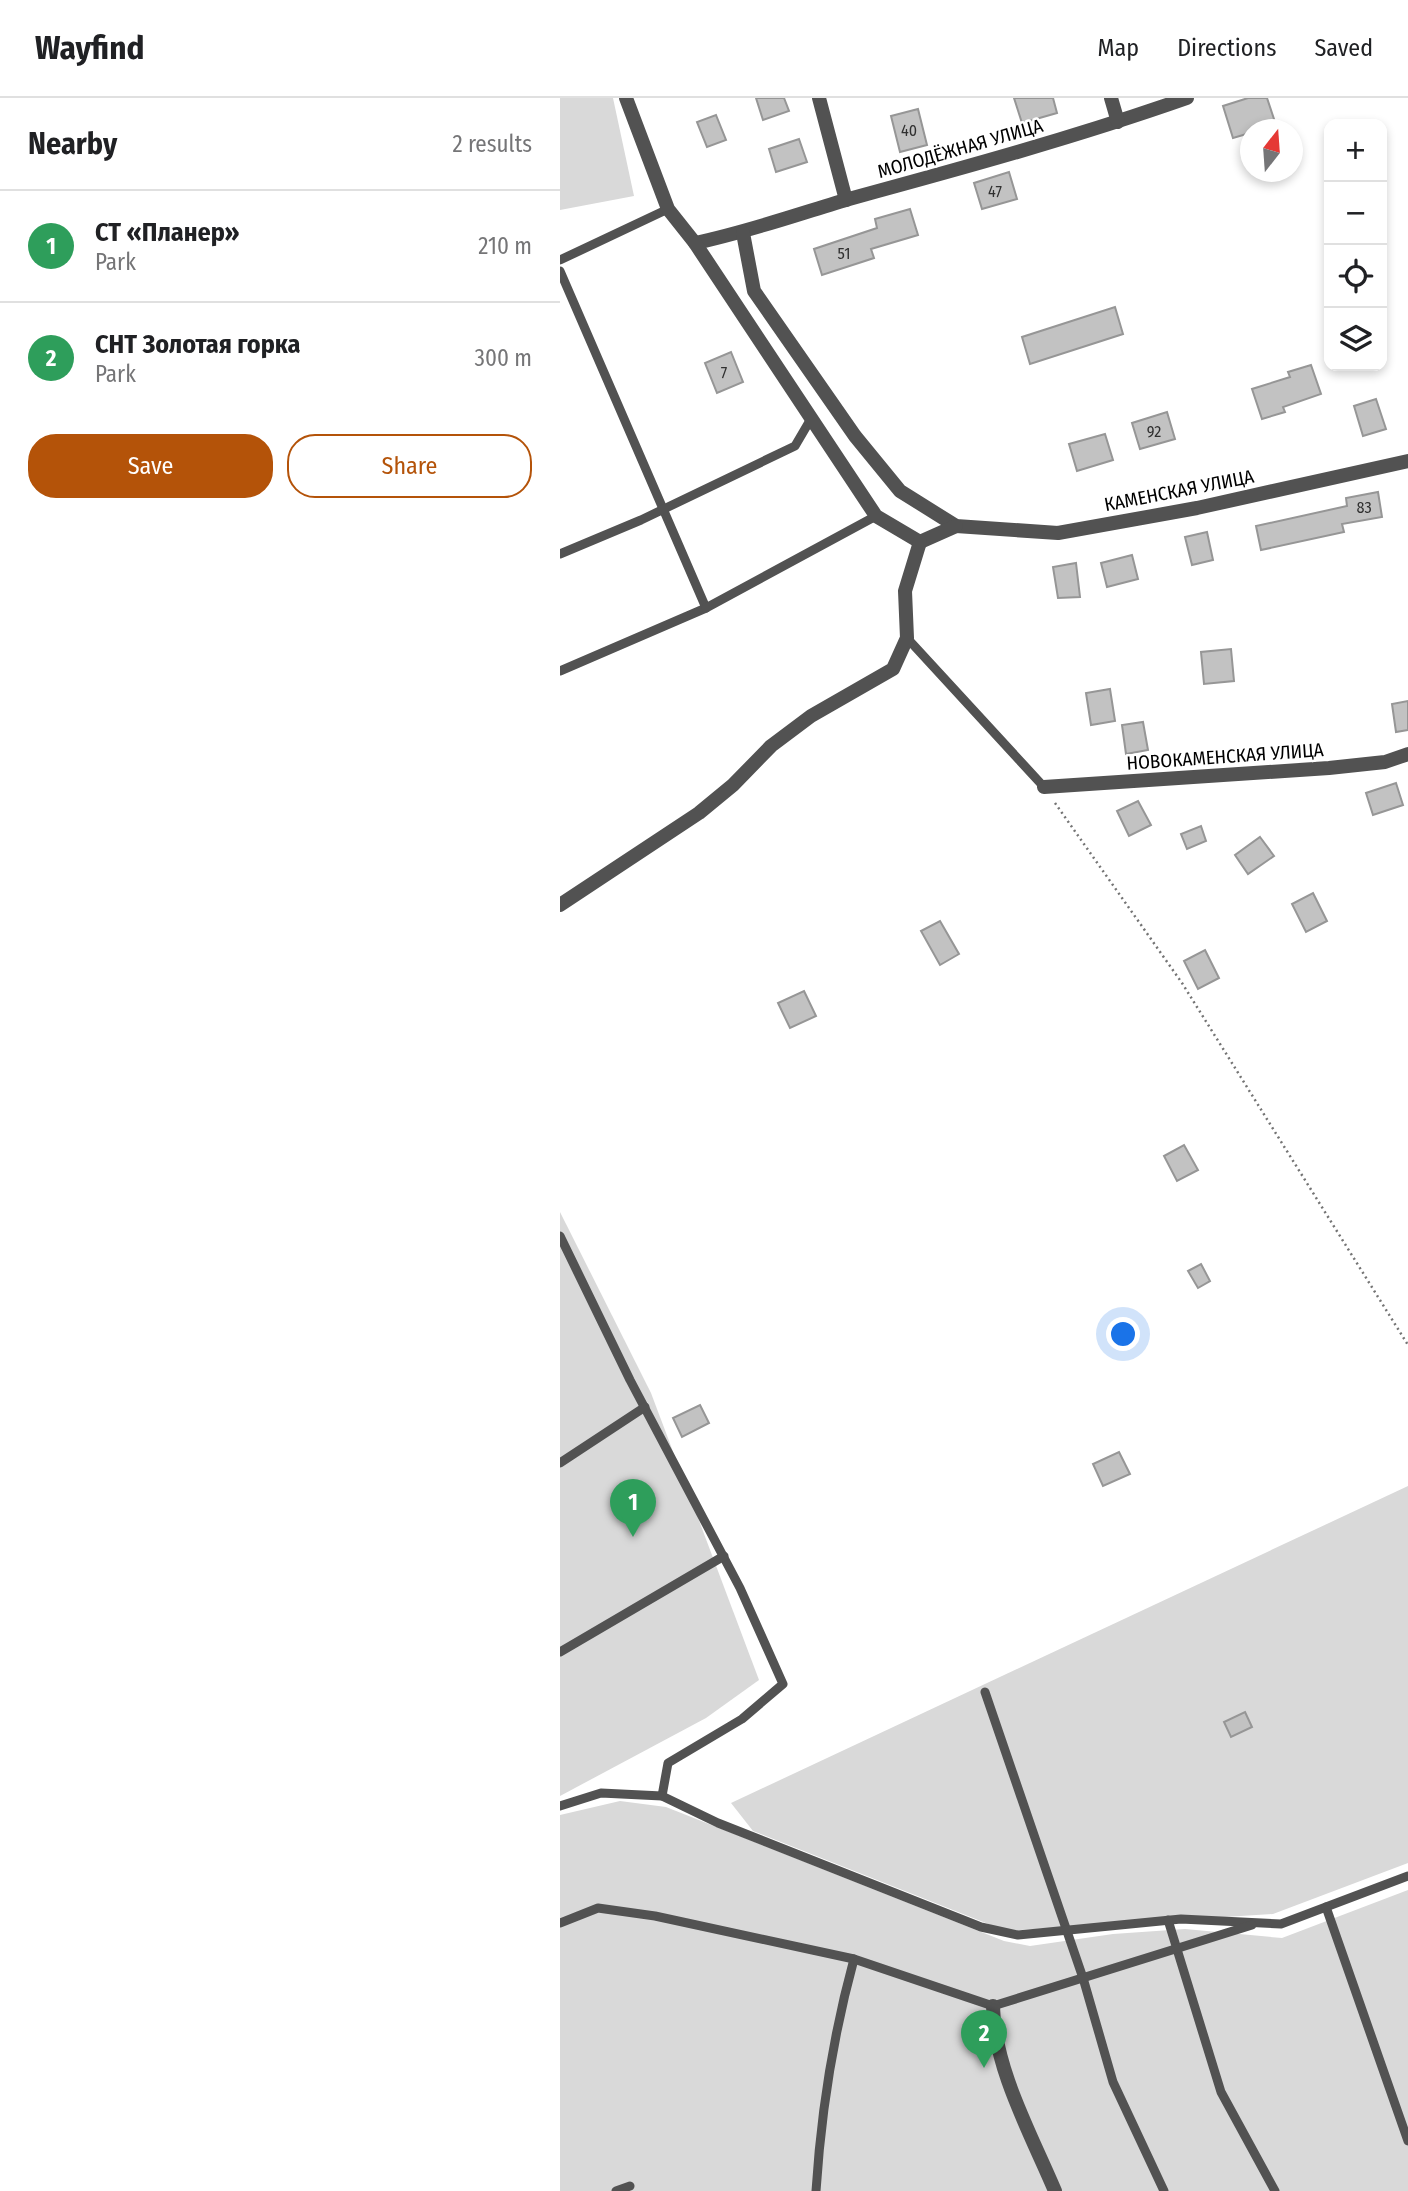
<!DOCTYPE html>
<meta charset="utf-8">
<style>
body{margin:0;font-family:"Fira Sans Condensed",sans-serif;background:#f2f2f2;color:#202124}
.controls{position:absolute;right:21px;top:21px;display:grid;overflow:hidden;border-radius:14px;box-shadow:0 4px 10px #0003}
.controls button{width:63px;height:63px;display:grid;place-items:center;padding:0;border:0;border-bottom:2px solid #e0e0e0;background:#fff;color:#202124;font:35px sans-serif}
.compass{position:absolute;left:680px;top:21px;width:63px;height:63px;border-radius:50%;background:#fff;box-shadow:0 4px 10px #0003;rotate:17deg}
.you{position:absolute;left:564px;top:1237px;width:24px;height:24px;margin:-18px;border:5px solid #fff;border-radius:50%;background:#1a73e8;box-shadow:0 0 0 10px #1a73e833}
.badge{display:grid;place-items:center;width:46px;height:46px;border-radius:50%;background:#b45309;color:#fff;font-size:23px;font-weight:700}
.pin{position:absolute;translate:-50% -58px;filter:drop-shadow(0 2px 4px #0008)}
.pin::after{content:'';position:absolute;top:37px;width:24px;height:21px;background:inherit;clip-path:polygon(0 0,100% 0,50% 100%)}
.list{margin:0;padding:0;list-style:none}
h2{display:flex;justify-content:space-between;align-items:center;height:91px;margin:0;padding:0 28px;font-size:30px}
h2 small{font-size:23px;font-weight:400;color:#757577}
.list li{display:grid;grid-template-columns:46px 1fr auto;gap:21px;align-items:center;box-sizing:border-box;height:112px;padding:0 28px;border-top:2px solid #e0e0e0}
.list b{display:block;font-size:26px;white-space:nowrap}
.list p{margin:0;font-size:23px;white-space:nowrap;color:#757577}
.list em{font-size:23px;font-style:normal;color:#757577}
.actions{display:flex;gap:14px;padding:21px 28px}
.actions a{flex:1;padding:16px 0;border:2px solid #b45309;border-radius:28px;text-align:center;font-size:24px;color:#b45309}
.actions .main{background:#b45309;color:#fff}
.icon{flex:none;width:38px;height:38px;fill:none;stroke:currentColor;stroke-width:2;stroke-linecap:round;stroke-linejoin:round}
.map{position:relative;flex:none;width:848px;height:2093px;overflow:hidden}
header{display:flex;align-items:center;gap:42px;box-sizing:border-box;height:98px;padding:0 35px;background:#fff;border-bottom:2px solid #e0e0e0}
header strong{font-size:33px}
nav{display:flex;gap:38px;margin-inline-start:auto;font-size:24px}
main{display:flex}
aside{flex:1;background:#fff}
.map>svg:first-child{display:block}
.green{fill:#d9d9d9}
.building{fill:#c2c2c2;stroke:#969696;stroke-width:2}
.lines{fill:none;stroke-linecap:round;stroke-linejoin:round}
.path{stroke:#747474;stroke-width:2.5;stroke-dasharray:2 3.5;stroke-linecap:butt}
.lane{stroke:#525252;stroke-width:9}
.street{stroke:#525252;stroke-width:14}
.labels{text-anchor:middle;stroke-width:5;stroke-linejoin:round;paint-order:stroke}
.number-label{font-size:16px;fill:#303030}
.street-label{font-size:19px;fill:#000;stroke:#fff}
</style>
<header>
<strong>Wayfind</strong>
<nav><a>Map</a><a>Directions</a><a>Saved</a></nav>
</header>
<main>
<aside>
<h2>Nearby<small>2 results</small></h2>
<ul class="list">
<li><span class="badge" style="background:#2e9e5b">1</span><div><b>СТ «Планер»</b><p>Park</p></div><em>210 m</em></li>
<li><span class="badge" style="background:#2e9e5b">2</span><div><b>СНТ Золотая горка</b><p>Park</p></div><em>300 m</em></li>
</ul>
<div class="actions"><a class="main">Save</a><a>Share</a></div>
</aside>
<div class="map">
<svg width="848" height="2093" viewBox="0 0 848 2093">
<rect width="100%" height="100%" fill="#fff"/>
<!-- green -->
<g class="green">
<path d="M0,0H53L74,98L0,112Z"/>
<path d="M0,1114L91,1295L199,1582L146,1620L0,1698Z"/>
<path d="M848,1388V1765L713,1816L446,1833L193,1733L171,1705Z"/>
<path d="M60,1703L106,1709L444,1843L470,1848L553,1836L625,1831L722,1840L848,1792V2093H0V1717Z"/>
</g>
<!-- building -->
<g class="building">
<path d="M196,0H224L229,13L203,22Z"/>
<path d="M454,0H493L497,15L462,25Z"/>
<path d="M688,0H707L716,27L701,32H690V35L673,40L663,8Z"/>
<path d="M358,11L367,47L340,54L331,18Z"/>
<path d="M156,17L166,42L147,49L137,24Z"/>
<path d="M239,41L247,64L216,74L209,51Z"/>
<path d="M449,74L457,101L422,111L414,85Z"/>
<path d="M350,111L358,137L311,151L314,160L262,177L254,151L317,130L315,121Z"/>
<path d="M555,209L563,236L470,266L462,239Z"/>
<path d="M171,254L183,284L157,295L145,265Z"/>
<path d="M751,267L761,296L723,309L725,314L702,321L692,291L730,279L728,274Z"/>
<path d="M816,301L826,331L803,338L794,308Z"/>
<path d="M607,314L615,341L580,351L572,325Z"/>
<path d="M545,336L553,362L517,373L509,346Z"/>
<path d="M818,394L822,419L782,426L784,434L701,452L696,428L787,408L786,400Z"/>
<path d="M647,434L653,462L632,467L625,439Z"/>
<path d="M572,457L578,481L547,489L541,465Z"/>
<path d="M516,465L520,499L498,500L493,469Z"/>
<path d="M671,551L674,583L644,586L641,554Z"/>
<path d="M550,591L555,623L531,627L526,595Z"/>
<path d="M848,603V632L836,634L832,606Z"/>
<path d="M583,624L588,652L566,656L562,627Z"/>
<path d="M836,685L843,707L813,717L806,695Z"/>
<path d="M578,703L591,727L569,738L557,713Z"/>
<path d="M641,728L646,743L627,751L621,736Z"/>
<path d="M700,739L714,758L688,776L675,757Z"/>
<path d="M753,795L767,823L746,834L732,806Z"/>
<path d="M380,823L399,856L380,867L361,833Z"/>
<path d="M645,852L659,880L638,891L624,863Z"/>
<path d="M244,893L256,918L230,930L218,905Z"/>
<path d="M624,1047L638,1072L617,1083L604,1058Z"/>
<path d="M641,1166L650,1183L638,1190L628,1173Z"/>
<path d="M140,1307L149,1325L122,1339L113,1320Z"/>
<path d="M559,1354L570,1376L543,1388L533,1366Z"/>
<path d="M685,1614L692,1629L671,1639L664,1624Z"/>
</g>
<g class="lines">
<!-- path -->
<path class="path" d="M495,705L622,885L848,1247"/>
<!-- lane -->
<g class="lane">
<path d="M0,162L108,111"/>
<path d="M0,173L146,510L0,573"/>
<path d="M0,456L81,422L235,348L252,319"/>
<path d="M146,510L316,418"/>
<path d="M347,540L484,689"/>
<path d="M0,1138L70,1282L180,1490L223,1586L182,1621L108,1665L102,1698"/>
<path d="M0,1365L85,1309"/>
<path d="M0,1554L164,1458"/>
<path d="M425,1594L523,1880L553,1984L604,2093"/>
<path d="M0,1708L41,1695L102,1698L158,1725L421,1829L458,1837L621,1821L721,1826L848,1778"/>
<path d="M766,1809L848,2043"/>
<path d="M608,1822L661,1994L715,2093"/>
<path d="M0,1825L38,1810L95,1818L294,1861L433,1908L692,1827"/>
<path d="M56,2093L70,2088"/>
<path d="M256,2093C261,2014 273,1938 294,1861"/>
</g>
<!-- street -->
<g class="street">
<path d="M66,0L108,111L135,145C188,134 238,116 289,101C403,70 516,39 627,0"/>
<path d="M259,0L286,102"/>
<path d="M551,0L558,24"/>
<path d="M183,135L194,193L295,338L340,393L396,428L498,435L637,410L848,363"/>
<path d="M135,145L316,418L360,444L396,428"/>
<path d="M484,689L769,670L825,664L848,656"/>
<path d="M0,807L139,715L173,687L211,648L251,618L333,571L347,540L345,493L360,444"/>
<path d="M433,1908C434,1970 471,2036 495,2093"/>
</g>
</g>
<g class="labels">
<!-- number labels -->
<g class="number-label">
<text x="349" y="38">40</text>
<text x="435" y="99">47</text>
<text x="284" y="161">51</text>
<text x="164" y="280">7</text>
<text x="594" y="339">92</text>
<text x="804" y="415">83</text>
</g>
<!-- street labels -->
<g class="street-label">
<text transform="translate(400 50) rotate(-16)" y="7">МОЛОДЁЖНАЯ УЛИЦА</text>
<text transform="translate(619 392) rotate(-11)" y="7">КАМЕНСКАЯ УЛИЦА</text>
<text transform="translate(665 658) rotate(-4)" y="7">НОВОКАМЕНСКАЯ УЛИЦА</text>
</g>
</g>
</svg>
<div class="controls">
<button>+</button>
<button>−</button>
<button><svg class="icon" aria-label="locate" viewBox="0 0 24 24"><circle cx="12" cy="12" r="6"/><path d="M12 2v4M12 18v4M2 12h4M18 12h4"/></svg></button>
<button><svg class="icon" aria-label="layers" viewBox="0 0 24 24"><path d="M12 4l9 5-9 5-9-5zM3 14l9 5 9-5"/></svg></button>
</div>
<svg class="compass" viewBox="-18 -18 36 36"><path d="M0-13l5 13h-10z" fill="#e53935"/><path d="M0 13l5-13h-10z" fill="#757577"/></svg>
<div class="you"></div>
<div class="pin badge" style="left:73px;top:1439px;background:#2e9e5b">1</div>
<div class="pin badge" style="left:424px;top:1970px;background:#2e9e5b">2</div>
</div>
</main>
